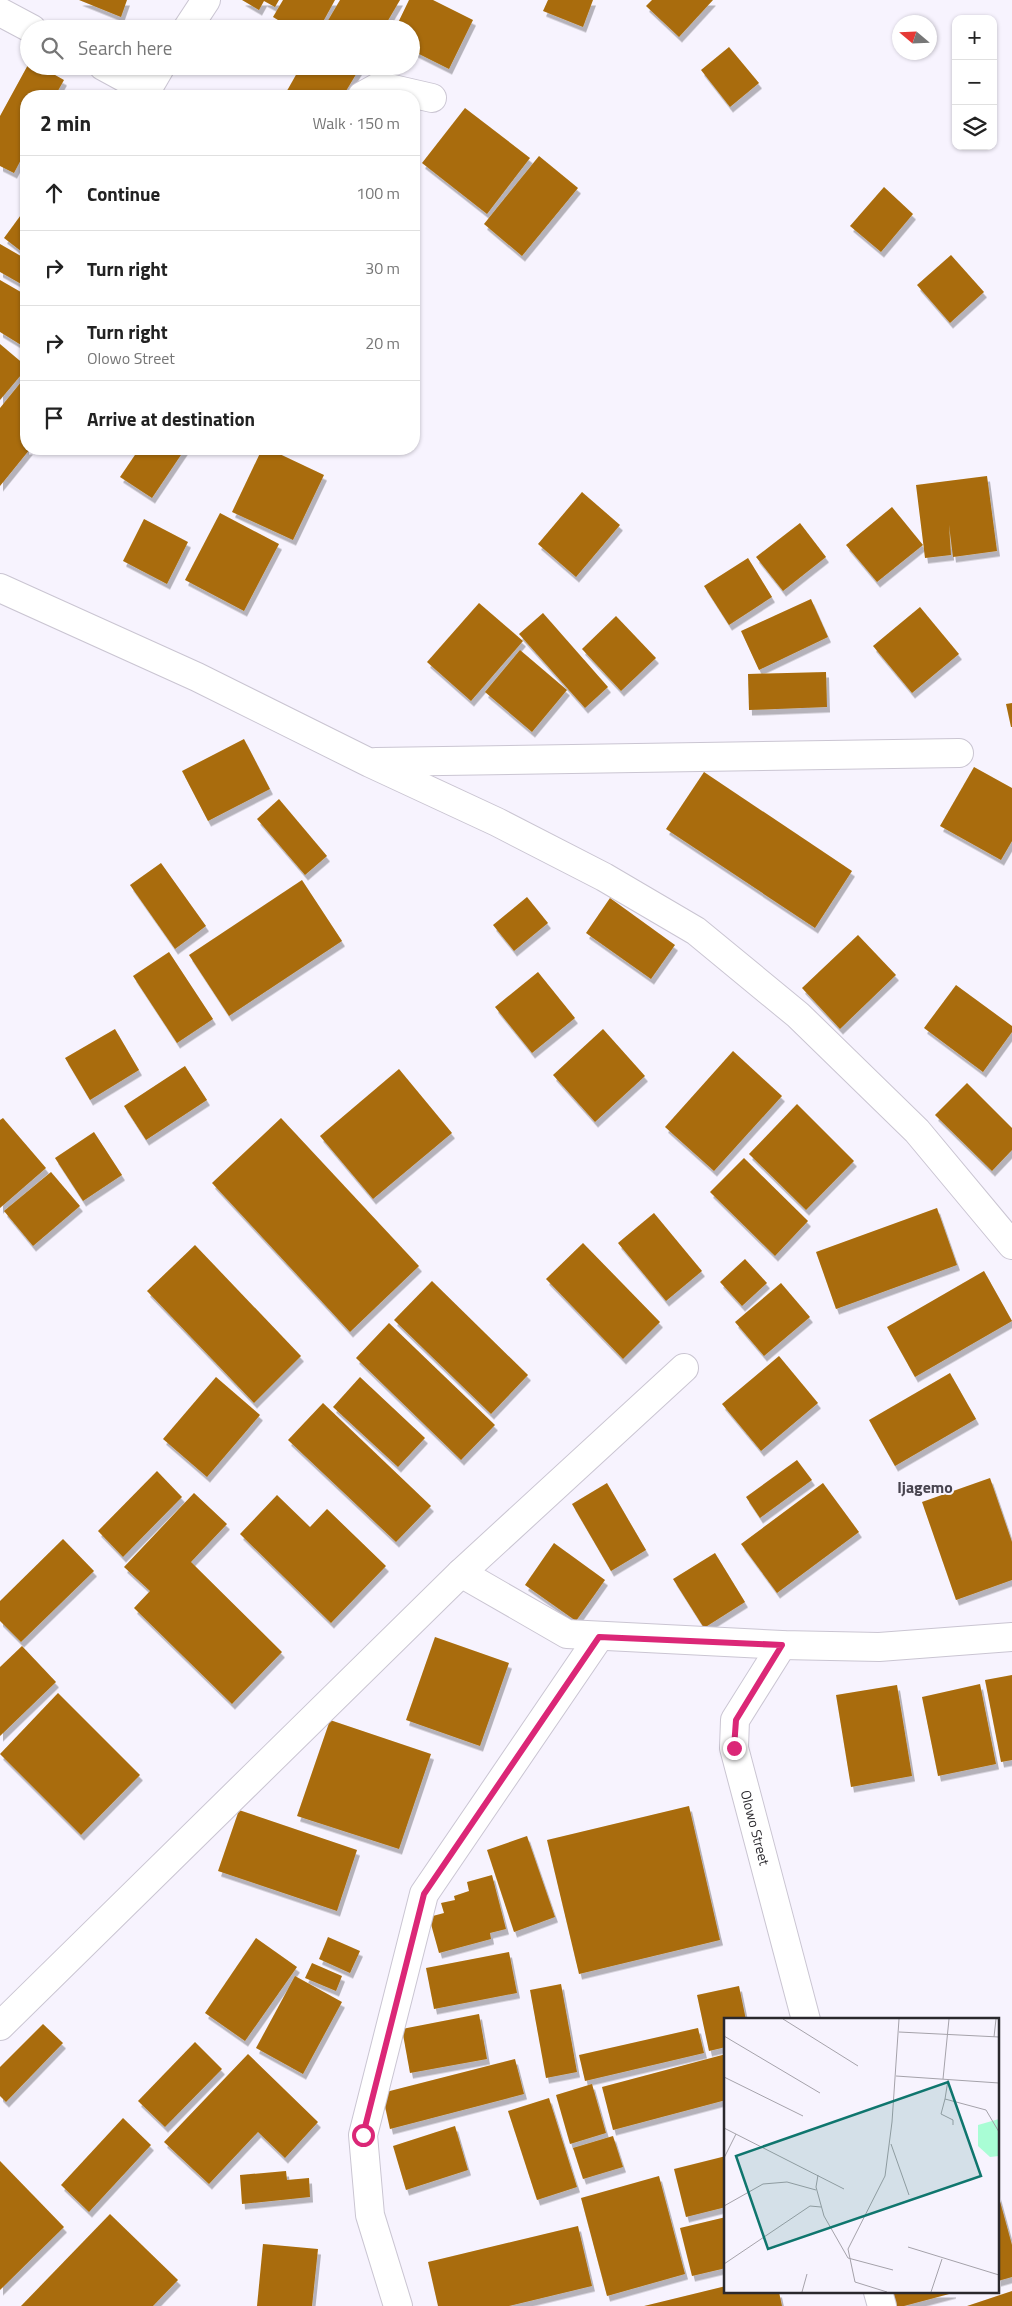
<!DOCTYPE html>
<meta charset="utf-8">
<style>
body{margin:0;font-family:"Titillium Web",sans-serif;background:#f2f2f2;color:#222}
.controls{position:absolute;right:15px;top:15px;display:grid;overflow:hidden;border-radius:10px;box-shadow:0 1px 4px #0004}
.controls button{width:45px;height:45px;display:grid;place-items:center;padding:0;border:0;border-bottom:1px solid #e0e0e0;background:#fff;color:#222;font:25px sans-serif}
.compass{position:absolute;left:892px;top:15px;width:45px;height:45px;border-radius:50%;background:#fff;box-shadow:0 1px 4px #0004;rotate:289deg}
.stop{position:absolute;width:15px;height:15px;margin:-11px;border:4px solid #db2777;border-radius:50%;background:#fff}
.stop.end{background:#db2777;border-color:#fff;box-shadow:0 1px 5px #0008}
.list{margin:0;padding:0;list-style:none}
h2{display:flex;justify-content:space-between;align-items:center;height:65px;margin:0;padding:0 20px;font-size:21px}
h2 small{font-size:16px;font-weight:400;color:#767676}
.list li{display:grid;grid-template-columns:32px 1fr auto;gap:15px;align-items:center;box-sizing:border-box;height:75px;padding:0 20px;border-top:1px solid #e0e0e0}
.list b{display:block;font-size:19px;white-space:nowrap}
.list p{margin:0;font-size:16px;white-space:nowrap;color:#767676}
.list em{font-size:16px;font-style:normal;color:#767676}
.icon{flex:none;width:28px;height:28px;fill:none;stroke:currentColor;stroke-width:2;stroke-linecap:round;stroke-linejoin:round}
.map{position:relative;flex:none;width:1012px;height:2306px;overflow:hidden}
.search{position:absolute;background:#fff;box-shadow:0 1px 4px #0004;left:20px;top:20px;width:400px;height:55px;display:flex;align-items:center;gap:12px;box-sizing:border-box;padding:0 18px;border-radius:28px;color:#767676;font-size:19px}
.panel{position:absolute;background:#fff;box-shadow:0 1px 4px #0004;left:20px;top:90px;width:400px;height:365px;border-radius:20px}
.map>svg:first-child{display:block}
.building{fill:#a96c09;filter:url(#shadow)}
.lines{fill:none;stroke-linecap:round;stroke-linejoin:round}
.street-casing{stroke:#cac5d2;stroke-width:30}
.street{stroke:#fff;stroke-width:28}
.route{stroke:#db2777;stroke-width:6}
.labels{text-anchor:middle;stroke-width:4;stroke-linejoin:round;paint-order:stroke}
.street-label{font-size:14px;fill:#2a282d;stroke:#f7f3fe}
.quarter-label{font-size:16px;font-weight:bold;fill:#48444f;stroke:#f7f3fe}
.inset-road{fill:none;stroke:#a5a2aa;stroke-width:1}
.view{fill:#0f766e;fill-opacity:0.15;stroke:#0f766e;stroke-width:2.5}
.inset-edge{fill:none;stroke:#2a282d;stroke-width:2.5}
</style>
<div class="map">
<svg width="1012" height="2306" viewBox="0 0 1012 2306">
<defs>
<filter id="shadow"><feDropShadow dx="3" dy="5.5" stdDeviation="0" flood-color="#0004"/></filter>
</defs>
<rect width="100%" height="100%" fill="#f7f3fe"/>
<!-- building -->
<g class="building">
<path d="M79,0H127L121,17Z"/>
<path d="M242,0H279L275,7L264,1L259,10Z"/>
<path d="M283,0H335L319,29H293L273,17Z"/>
<path d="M340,0H400L383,29H323Z"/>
<path d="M409,0H433L473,20L449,69L411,50V29H395Z"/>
<path d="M548,0H593L583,27L543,11Z"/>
<path d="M652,0H713L679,37L646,6Z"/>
<path d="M729,47L759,83L730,107L701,70Z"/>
<path d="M29,63V66H39L64,80L55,96H26V150L14,173L0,166V116Z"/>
<path d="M301,66H361L343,96H284Z"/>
<path d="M465,108L530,158L487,214L422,163Z"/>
<path d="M539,156L578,188L522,256L484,224Z"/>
<path d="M884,187L913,214L881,252L850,226Z"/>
<path d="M26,208V255L4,238Z"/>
<path d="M0,244L26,259V280L23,285L0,272Z"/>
<path d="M951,255L984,292L950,323L917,285Z"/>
<path d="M0,280L26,295V348L0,332Z"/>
<path d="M0,344L26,366V369L0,400Z"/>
<path d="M26,376V449H30L0,486V408Z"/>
<path d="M139,449H185L152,498L120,477Z"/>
<path d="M262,449H269L324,475L293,540L232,512Z"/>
<path d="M987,476L997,551L953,557L949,525L951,555L925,558L916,485Z"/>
<path d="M582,492L620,525L576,577L538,544Z"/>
<path d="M892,507L923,545L877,582L846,545Z"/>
<path d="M220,513L279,544L244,611L185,580Z"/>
<path d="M144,519L188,542L167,584L123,561Z"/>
<path d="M800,523L826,557L783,591L756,557Z"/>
<path d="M748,558L772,597L729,625L704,586Z"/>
<path d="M811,599L828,637L759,670L741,631Z"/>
<path d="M479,603L523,641L471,701L427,662Z"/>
<path d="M920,607L959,654L912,693L873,646Z"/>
<path d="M543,613L608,687L585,708L519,634Z"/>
<path d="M616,616L656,658L621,691L582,649Z"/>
<path d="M520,650L567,690L532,732L485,692Z"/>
<path d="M826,672L827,707L749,710L748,674Z"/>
<path d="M1012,703V727H1011L1006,704Z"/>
<path d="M244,739L270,789L208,821L182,771Z"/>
<path d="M974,767L1012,788V841L1001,860L940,826Z"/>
<path d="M704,772L852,871L815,928L666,829Z"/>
<path d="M279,799L327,856L305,875L257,819Z"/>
<path d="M161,863L206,926L175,949L130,885Z"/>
<path d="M302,880L342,941L229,1016L189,955Z"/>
<path d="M527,897L548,923L514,951L493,925Z"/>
<path d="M610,898L675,945L651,979L586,933Z"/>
<path d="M858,935L896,975L840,1029L802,988Z"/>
<path d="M169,952L213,1019L177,1043L133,976Z"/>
<path d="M538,972L575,1018L532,1053L495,1007Z"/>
<path d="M956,985L1012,1026V1032L983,1072L924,1028Z"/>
<path d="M115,1029L139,1070L90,1100L65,1058Z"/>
<path d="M603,1029L645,1076L595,1122L553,1075Z"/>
<path d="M733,1051L782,1096L714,1171L665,1127Z"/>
<path d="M185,1066L207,1100L146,1140L124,1106Z"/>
<path d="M399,1069L452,1133L373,1199L320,1136Z"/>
<path d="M967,1083L1012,1128V1150L992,1171L935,1115Z"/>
<path d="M797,1104L854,1161L806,1210L749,1154Z"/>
<path d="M3,1118L46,1168L0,1208V1120Z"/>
<path d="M281,1118L419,1266L350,1332L212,1183Z"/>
<path d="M94,1132L122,1175L83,1201L55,1158Z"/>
<path d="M744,1158L808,1221L775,1256L710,1192Z"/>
<path d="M51,1172L80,1206L33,1246L4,1211Z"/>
<path d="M937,1208L957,1265L836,1309L816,1252Z"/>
<path d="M654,1213L702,1271L666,1301L618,1243Z"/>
<path d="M583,1243L660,1322L623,1359L546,1279Z"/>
<path d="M195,1245L301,1356L254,1403L147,1291Z"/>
<path d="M745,1259L767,1283L742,1306L720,1282Z"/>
<path d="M984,1271L1012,1321L915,1377L887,1327Z"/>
<path d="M432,1281L528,1375L491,1414L394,1320Z"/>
<path d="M781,1283L810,1317L764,1356L735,1322Z"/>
<path d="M389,1323L495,1425L461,1460L356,1358Z"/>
<path d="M779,1356L818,1403L761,1451L722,1404Z"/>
<path d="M950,1373L976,1419L895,1466L869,1420Z"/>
<path d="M216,1377L260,1415L207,1477L163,1439Z"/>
<path d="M360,1377L425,1438L398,1467L333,1407Z"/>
<path d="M323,1403L431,1506L396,1542L288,1440Z"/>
<path d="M797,1460L812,1480L760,1518L746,1497Z"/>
<path d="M157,1471L182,1497L123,1557L98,1531Z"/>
<path d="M990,1478L1012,1542V1580L956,1600L922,1502Z"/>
<path d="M607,1483L646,1550L611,1571L572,1504Z"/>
<path d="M823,1483L859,1532L777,1593L741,1544Z"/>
<path d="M194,1493L227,1524L191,1562L282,1652L232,1704L134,1608L150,1591L124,1567Z"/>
<path d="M277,1495L310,1527L327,1509L386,1566L331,1623L240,1534Z"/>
<path d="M63,1539L94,1571L21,1642L0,1621V1601Z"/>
<path d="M554,1543L605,1580L576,1621L525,1585Z"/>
<path d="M715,1553L745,1602L704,1628L673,1579Z"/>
<path d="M435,1637L509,1663L480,1746L406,1720Z"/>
<path d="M22,1646L56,1682L0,1736V1667Z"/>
<path d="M1012,1675V1760L1001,1762L985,1680Z"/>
<path d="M980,1684L996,1764L938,1776L922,1697Z"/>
<path d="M897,1685L912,1776L851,1787L836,1695Z"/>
<path d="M58,1693L140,1775L81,1835L0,1754Z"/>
<path d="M330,1720L431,1754L399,1849L297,1816Z"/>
<path d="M689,1806L720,1940L579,1974L547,1840Z"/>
<path d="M239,1810L357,1850L337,1911L218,1871Z"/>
<path d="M527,1836L555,1917L514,1932L487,1850Z"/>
<path d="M492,1875L506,1929L490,1933L491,1939L439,1953L429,1917L444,1913L441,1903L455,1900L454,1896L469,1891L467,1882Z"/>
<path d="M328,1937L360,1951L350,1973L319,1959Z"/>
<path d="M256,1938L297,1967L245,2041L205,2013Z"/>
<path d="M509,1952L517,1993L434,2009L426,1968Z"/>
<path d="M312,1963L342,1976L336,1991L305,1978Z"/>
<path d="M295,1976L342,2002L303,2074L256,2048Z"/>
<path d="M561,1984L577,2072L546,2078L530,1990Z"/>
<path d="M739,1986L746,2020H726V2047L709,2051L697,1995Z"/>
<path d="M479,2014L487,2059L410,2073L402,2029Z"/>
<path d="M43,2024L63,2043L6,2102L0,2096V2067Z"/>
<path d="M698,2028L704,2053L585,2081L579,2055Z"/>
<path d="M195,2042L222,2069L165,2127L138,2101Z"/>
<path d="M248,2054L318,2122L285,2158L258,2132L209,2184L164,2142Z"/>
<path d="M726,2054V2100L613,2130L602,2087Z"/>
<path d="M515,2059L524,2094L390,2129L382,2093Z"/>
<path d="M592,2084L606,2133L570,2144L556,2095Z"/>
<path d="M549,2098L577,2187L537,2200L508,2111Z"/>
<path d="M123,2118L151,2145L89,2212L61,2185Z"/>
<path d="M455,2126L468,2170L406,2190L393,2146Z"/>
<path d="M613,2136L623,2167L583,2179L573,2148Z"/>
<path d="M726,2156V2207L686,2217L674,2169Z"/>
<path d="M0,2161L64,2227L0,2290Z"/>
<path d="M286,2171L287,2180L309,2178L310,2197L242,2204L240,2175Z"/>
<path d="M659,2176L685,2274L607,2296L581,2198Z"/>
<path d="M998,2194L1012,2245V2277L998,2281Z"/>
<path d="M110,2214L178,2280L153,2306H21Z"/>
<path d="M726,2217V2268L692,2276L680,2228Z"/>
<path d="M578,2226L592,2286L509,2306H438L428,2262Z"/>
<path d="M263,2244L318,2249L312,2306H257Z"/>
<path d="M726,2286V2292H779L782,2306H644Z"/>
<path d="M1012,2291V2306H967Z"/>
<path d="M889,2292H953V2293L904,2306H893Z"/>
</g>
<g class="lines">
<defs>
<g id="street">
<path d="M0,12L32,29"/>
<path d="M187,29L206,0"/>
<path d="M103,66L147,90L161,66"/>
<path d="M362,96L380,86L432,98"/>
<path d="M0,588L197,677L370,763L497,822L604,877L696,931L798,1015L917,1131L1012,1245"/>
<path d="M376,762L959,753"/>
<path d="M461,1573L567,1634L782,1645L879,1647L1012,1637"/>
<path id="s1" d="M782,1645L735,1720L734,1748L806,2020"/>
<path d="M0,2026L461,1573L684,1368"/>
<path d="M878,2292L882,2306"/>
<path d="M398,2306L370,2215L363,2135L424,1894L599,1637"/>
</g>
</defs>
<!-- street casing -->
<use href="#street" class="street-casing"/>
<!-- street -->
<use href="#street" class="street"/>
</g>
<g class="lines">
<!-- route -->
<path class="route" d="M363,2135L424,1894L599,1637L782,1645L736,1720L734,1748"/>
</g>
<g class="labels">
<!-- street labels -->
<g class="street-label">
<text dy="5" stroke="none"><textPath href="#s1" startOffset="199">Olowo Street</textPath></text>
</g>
<!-- quarter labels -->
<g class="quarter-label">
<text x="925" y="1493">Ijagemo</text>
</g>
</g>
<!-- overview -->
<g transform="translate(724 2018)">
<rect width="275" height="275" fill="#f7f3fe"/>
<path d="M275,101V138L266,139L254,128V107Z" fill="#a9fdd5"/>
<path class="inset-road" d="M59,1L134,48M175,14L275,19M0,18L96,75M270,19L272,1M172,58L275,65M0,59L79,98M219,61L225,1M224,62L221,81L262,92L275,114M221,81L217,96L229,102V107M0,110L120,171M167,126L185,177M0,140L12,116M94,157L92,169L100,198L124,240L169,252M0,188L39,166L63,164L92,172M184,229L275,257M0,246L86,188L97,189M78,274L83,256M163,274L131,264L124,231L161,158L168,104L175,1M207,274L218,241"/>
<path class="view" d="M224,64L257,158L44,231L12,138Z"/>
<rect width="275" height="275" class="inset-edge"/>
</g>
</svg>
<div class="controls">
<button>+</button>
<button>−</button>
<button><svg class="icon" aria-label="layers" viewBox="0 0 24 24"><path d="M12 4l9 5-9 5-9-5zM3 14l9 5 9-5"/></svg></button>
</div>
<svg class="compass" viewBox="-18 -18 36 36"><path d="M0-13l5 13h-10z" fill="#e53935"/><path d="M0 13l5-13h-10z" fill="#767676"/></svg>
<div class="stop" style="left:363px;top:2135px"></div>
<div class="stop end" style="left:734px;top:1748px"></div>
<div class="search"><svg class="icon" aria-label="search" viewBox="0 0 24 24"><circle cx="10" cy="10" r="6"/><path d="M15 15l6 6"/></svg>Search here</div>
<section class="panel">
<h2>2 min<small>Walk · 150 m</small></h2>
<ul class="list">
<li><svg class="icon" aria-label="ahead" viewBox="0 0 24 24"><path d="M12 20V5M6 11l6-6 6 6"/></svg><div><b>Continue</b></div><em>100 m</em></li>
<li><svg class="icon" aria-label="right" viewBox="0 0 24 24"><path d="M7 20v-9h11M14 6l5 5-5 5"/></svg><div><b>Turn right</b></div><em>30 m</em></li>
<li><svg class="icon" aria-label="right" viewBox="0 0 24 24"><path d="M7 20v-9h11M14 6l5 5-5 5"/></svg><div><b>Turn right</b><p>Olowo Street</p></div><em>20 m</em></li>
<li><svg class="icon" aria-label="arrive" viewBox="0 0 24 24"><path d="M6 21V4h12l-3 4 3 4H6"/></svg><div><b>Arrive at destination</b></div></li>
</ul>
</section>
</div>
